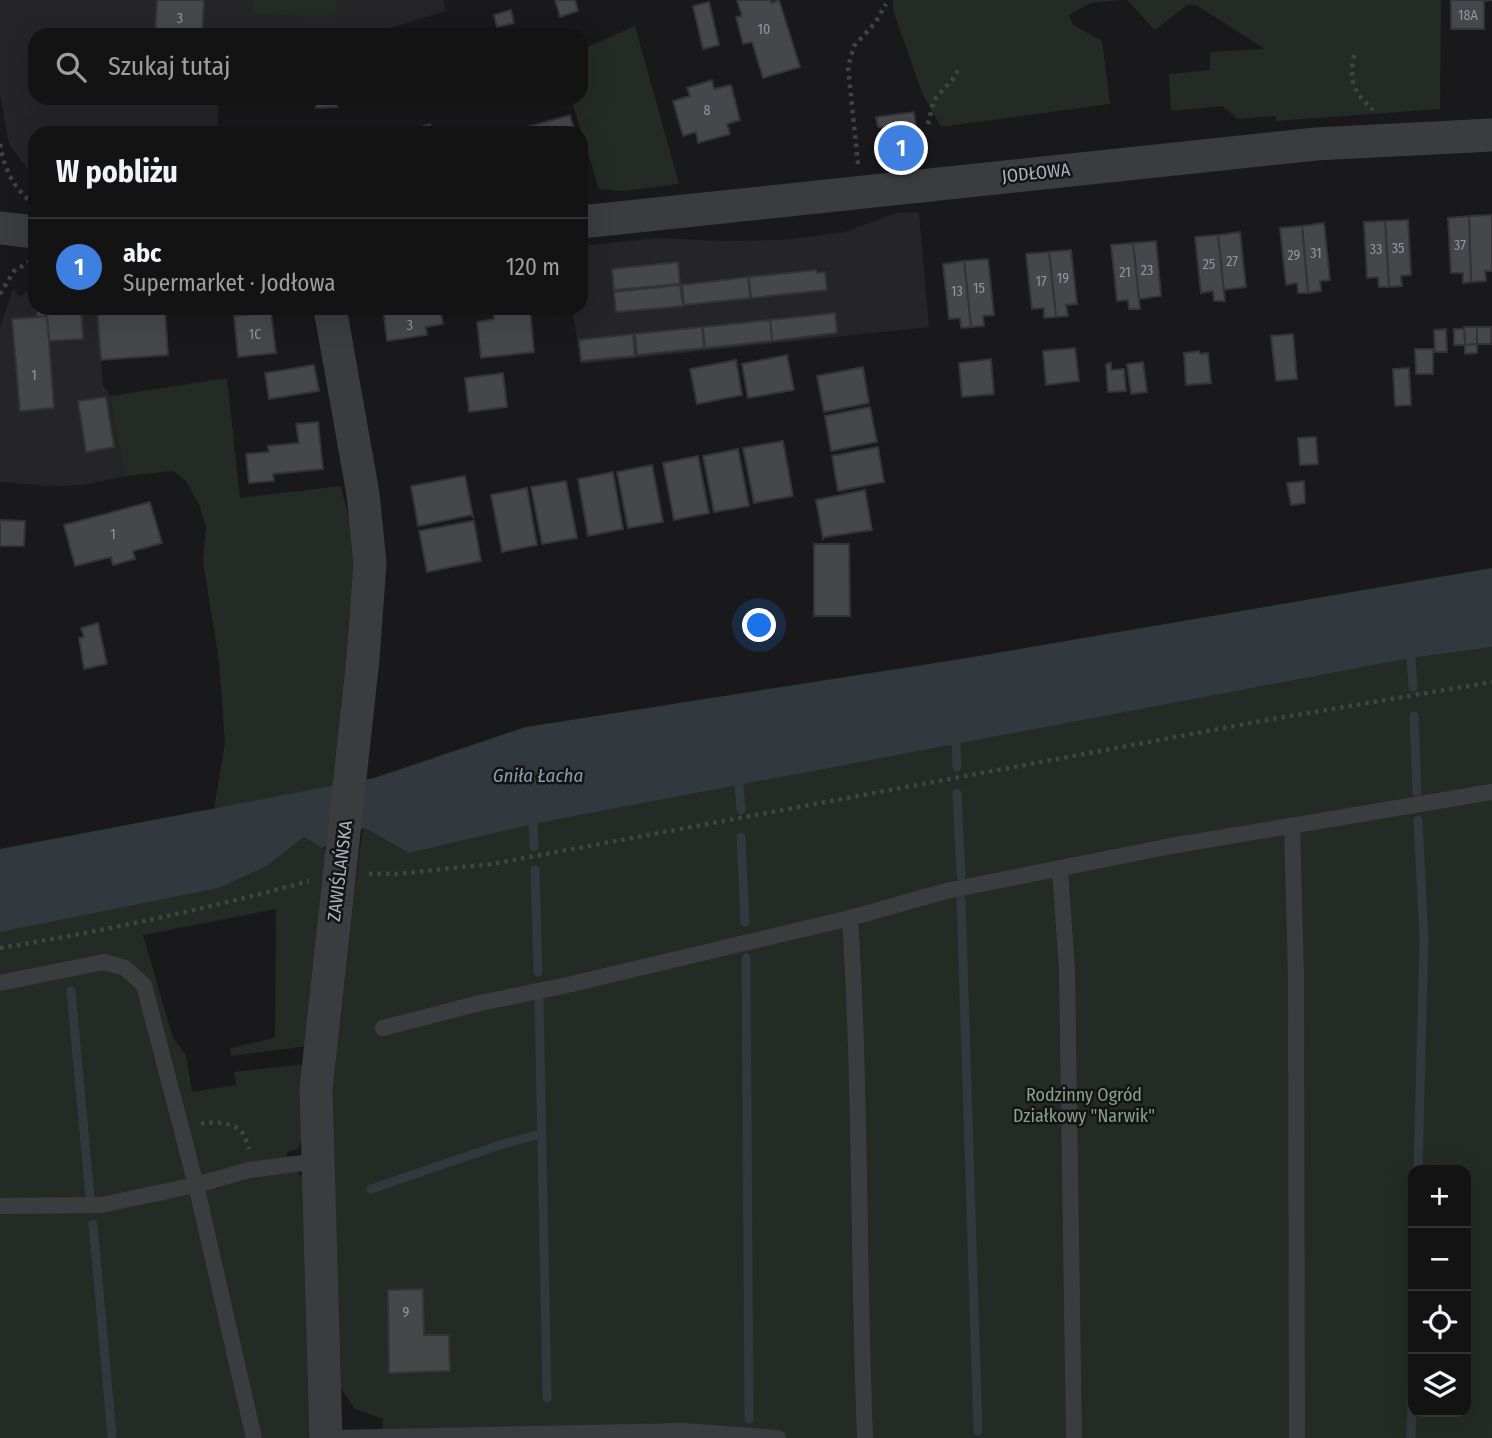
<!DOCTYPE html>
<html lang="pl">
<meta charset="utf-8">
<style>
body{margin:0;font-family:"Fira Sans Condensed",sans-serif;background:#202022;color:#f1f3f6}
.controls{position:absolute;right:21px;bottom:21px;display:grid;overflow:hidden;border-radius:14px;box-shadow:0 7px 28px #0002}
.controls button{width:63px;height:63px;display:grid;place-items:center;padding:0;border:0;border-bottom:2px solid #323234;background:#131314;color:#f1f3f6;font:35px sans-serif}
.you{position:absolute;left:760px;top:626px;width:24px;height:24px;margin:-18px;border:5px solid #fff;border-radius:50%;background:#1a73e8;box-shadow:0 0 0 10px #1a73e833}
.badge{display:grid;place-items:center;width:46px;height:46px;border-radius:50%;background:#dea94f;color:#fff;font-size:23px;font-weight:700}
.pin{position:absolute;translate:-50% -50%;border:4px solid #fff;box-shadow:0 2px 7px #0006}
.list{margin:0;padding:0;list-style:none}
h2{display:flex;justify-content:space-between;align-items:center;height:91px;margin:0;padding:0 28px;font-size:30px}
h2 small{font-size:23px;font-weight:400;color:#9d9ea0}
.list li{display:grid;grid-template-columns:46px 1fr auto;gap:21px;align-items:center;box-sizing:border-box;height:98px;padding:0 28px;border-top:2px solid #323234}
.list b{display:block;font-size:26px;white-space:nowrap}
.list p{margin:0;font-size:23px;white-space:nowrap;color:#9d9ea0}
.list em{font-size:23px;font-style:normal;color:#9d9ea0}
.icon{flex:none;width:38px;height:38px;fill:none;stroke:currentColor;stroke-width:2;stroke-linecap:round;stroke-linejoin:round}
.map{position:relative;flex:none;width:1492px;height:1438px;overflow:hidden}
.search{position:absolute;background:#131314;box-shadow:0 7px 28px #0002;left:28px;top:28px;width:560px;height:77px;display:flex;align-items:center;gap:18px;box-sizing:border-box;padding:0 24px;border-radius:21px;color:#9d9ea0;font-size:26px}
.panel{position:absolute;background:#131314;box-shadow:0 7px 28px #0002;left:28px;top:126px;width:560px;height:189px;border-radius:21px}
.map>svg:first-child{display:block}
.built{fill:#252528}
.green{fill:#242b24;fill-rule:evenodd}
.water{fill:#31383e}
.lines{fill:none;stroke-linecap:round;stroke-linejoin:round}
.stream{stroke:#31383e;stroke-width:9}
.building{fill:#46474b;stroke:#343437;stroke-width:2}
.path{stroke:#414347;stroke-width:4.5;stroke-dasharray:3.5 5;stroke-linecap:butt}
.service{stroke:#3b3c40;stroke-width:16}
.minor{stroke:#3b3c40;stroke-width:33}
.labels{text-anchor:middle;stroke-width:5;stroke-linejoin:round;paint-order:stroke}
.number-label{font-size:14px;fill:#93969e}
.street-label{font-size:18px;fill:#adb1b9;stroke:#141416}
.park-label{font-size:18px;fill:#87a287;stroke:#141416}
.water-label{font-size:19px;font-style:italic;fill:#899fb0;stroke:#141416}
</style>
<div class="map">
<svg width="1492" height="1438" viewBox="0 0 1492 1438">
<rect width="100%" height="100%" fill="#19191b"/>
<!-- built -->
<g class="built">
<path d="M0,0H443L446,11L383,30L352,35H35V98H221L218,104V133H35V179L9,144L0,94Z"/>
<path d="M919,212L929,327L581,364L572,308H581V246L657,238L721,241L782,240L845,232L896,213Z"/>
<path d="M35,279V308H97L103,385L110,396L125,476L84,485L47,486L0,482V328L13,288L20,297L32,286L30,280Z"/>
</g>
<!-- green -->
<g class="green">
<path d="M253,0H336L335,18L252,14Z"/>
<path d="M893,0H1120L1091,3L1069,15L1073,25L1102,41L1110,104L941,127L923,95L893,10Z"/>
<path d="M1127,0H1441L1440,109L1276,121L1275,116L1238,119L1222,106L1171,111L1169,74L1210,70V52L1265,49L1196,5H1187L1155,30Z"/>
<path d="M635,26L679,184L622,191L599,189L571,98H581V50Z"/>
<path d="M227,378L240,498L341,486L356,549L349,619L347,689L335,786L214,809L225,743L219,661L203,561L206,528L199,504L186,481L173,471L125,476L110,396Z"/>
<path d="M1492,647V1438H382L383,1419L355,1409L341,1388L332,1092L346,950L363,828L409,853L533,824L1411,658ZM1413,1170H1466V1412H1413Z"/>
<path d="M304,837L329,852L308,1046L231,1056L230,1048L275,1038L276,909L143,935L173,1038L186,1055L192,1092L236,1085L234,1072L306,1064L304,1138L297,1149L287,1152V1170L297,1172L305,1179L311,1438H0V932L219,888L267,866Z"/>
</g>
<!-- water -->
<path class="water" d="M1492,568V647L1411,658L533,824L409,853L364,828L322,848L304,837L267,866L219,888L0,932V849L374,778L526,727L961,659Z"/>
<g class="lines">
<!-- stream -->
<g class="stream">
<path d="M1411,658L1413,687"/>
<path d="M1414,716L1417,792"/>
<path d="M956,744L957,767"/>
<path d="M739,785L741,810"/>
<path d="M957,793L961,876"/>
<path d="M533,824L534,847"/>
<path d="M741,837L745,922"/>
<path d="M535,870L538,972"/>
<path d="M961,899L978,1431"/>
<path d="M746,958L749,1419"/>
<path d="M71,991L90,1197"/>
<path d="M539,1000L547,1398"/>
<path d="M1418,1170L1424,939L1418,820"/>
<path d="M371,1189L503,1144L541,1134"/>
<path d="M93,1224L112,1436"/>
<path d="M1411,1438L1413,1362"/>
</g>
</g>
<!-- building -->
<g class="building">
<path d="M157,0H204L202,35H155Z"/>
<path d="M555,0H575L578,11L560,17Z"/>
<path d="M737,0H771V3L779,0L800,67L763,78L752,42L743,44L736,17L742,16Z"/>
<path d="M1451,0H1492L1484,1V29H1451Z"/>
<path d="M709,2L719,45L703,49L693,6Z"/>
<path d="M511,10L514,23L497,27L494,15Z"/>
<path d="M712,80L714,89L731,85L740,120L727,124L730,134L698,143L696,132L683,136L673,101L690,96L687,88Z"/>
<path d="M316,98H380V99L337,100V107L316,108Z"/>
<path d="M914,112L916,129L883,132L882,127H878L876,117Z"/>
<path d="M570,115L575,133H506Z"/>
<path d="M430,124L433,133H412L411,130Z"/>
<path d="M916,129L917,132H914L916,153L885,156L883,132Z"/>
<path d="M1492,215V271H1485L1486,281L1471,282L1469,216Z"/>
<path d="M1469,216L1471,282L1463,283V273H1451L1448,218Z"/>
<path d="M1408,220L1411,275L1401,276L1402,286L1389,287L1385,221Z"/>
<path d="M1385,221L1389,287H1379L1378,277L1367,278L1364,222Z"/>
<path d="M1324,223L1330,280L1320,281L1321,291L1308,293L1302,226Z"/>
<path d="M1302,226L1308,293H1298L1297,283L1286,285L1280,228Z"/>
<path d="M1240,232L1246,287L1223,290L1218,235Z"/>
<path d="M1218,235L1225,301H1214L1213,291L1201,293L1195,237Z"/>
<path d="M1156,241L1161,296L1139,299L1133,243Z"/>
<path d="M1133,243L1140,309H1129L1128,300L1117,301L1111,245Z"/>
<path d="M1071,250L1077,304L1066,305L1068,316L1056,317L1049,252Z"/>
<path d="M1049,252L1056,317L1044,318V308L1032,309L1026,254Z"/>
<path d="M988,259L994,315L983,316L984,326L971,327L964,261Z"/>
<path d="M964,261L971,327L961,328L960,318L949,319L943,264Z"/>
<path d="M678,262L680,284L614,290L612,269Z"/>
<path d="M816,270L817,273L825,272L827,290L751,298L749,277Z"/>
<path d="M748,277L750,298L684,305L682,285Z"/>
<path d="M680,285L683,306L616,312L614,292Z"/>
<path d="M37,308H81L83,339L49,341L47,316L37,317Z"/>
<path d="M97,308H165L168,355L101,360Z"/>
<path d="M383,308H440L443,324L426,327L427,335L387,341Z"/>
<path d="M493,308H530L534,352L481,358L477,322L494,319Z"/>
<path d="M271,312L276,353L238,357L234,316Z"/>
<path d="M835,313L837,333L772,341L770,320Z"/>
<path d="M47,316L54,408L20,411L12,319Z"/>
<path d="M770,320L772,341L705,348L703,327Z"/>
<path d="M702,327L704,348L637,355L635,334Z"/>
<path d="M1464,327H1477V344L1465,345Z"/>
<rect x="1477" y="327" width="14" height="17"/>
<path d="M1446,329L1447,352H1435L1434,330Z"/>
<path d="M1454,329H1464L1465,345H1454Z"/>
<path d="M633,334L635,356L581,361L579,340Z"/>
<path d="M1293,334L1297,379L1276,381L1271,336Z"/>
<path d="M1477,344V353L1465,354V345Z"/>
<path d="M1075,348L1079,381L1046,385L1043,351Z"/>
<path d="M1415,349H1433V374H1416Z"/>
<path d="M1199,351L1200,354L1208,353L1211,383L1186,385L1184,353Z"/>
<path d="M787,355L794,390L748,398L742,364Z"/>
<path d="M991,359L994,394L962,397L959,363Z"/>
<path d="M736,360L742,395L697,404L690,369Z"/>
<path d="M1143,362L1147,392L1131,394L1127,364Z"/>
<path d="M1111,363V370L1124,369L1126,391L1108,392L1106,364Z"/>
<path d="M314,365L319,391L269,399L265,373Z"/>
<path d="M863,367L869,403L824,412L817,376Z"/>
<path d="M1409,368L1411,405L1395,406L1393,369Z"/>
<path d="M503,373L507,407L469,412L465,378Z"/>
<path d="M106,397L114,447L86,452L78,401Z"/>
<path d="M870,407L877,442L831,451L825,416Z"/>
<path d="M318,422L323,469L273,474L274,481L249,483L246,454L269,452L268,446L299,443L296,424Z"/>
<path d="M1316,437L1318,464L1300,465L1298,438Z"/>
<path d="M783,441L793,496L754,503L743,448Z"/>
<path d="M878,447L884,482L838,491L832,456Z"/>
<path d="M738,449L749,506L714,512L703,456Z"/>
<path d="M698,456L709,513L674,520L663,463Z"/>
<path d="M652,465L663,522L628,528L617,472Z"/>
<path d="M613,472L623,529L588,536L578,479Z"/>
<path d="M465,476L473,517L471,515L418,526L411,486Z"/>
<path d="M566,481L577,538L542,544L531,487Z"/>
<path d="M1304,481L1305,503L1291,505L1287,483Z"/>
<path d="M527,488L537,545L502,552L491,495Z"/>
<path d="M865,490L872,530L825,537L823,539L816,500Z"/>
<path d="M150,502L162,543L133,551L135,559L113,565L111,557L75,566L64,525Z"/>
<path d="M0,520L25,521L24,546H0Z"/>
<path d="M472,521H474L481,561L427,572L419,531Z"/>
<path d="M814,544H849L850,616H814Z"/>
<path d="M98,623L107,664L84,669L79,638L84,637L81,628Z"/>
<path d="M423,1289L424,1335H449L450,1371L389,1373L388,1290Z"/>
</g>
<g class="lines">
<!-- path -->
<g class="path">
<path d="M1354,55C1349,82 1353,91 1373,110"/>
<path d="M928,124L934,100L953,79L959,68"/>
<path d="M0,144C4,167 11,184 29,200"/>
<path d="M858,164L848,67L854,46L875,23L886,4"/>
<path d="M0,294L14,271L29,262"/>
<path d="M369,874H396L492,864L1267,720L1492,682"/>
<path d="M0,948C104,931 207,909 309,881"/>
<path d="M201,1124C213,1121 233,1122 242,1132C245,1136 247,1144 249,1149"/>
</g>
<!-- service -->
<g class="service">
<path d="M1292,825L1296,977L1297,1438"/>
<path d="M1060,869L1067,971L1074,1438"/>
<path d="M850,918C861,1091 858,1265 865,1438"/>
<path d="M0,983L104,962L125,968L144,985L196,1185L254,1438"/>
<path d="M383,1028L480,1003L563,986L850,918L946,891L1171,846L1492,792"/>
<path d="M0,1206L101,1205L196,1185L249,1170L318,1161"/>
<path d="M332,1438L684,1431L778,1438"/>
</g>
<!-- minor -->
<g class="minor">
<path d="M581,222L1316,144L1492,135"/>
<path d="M0,228L35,232"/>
<path d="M326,1438L316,1089L363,659L370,563L363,494L330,308"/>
</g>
</g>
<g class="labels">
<!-- number labels -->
<g class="number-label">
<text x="1468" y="20">18A</text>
<text x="180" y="23">3</text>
<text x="764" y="34">10</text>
<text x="707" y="115">8</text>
<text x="1460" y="250">37</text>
<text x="1398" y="253">35</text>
<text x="1376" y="254">33</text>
<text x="1316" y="258">31</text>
<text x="1294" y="260">29</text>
<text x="1232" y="266">27</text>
<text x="1209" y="269">25</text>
<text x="1147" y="275">23</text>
<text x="1125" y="277">21</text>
<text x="1063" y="283">19</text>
<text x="1041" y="286">17</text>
<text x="979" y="293">15</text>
<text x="957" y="296">13</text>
<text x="410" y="330">3</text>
<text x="255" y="339">1C</text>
<text x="34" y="380">1</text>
<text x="113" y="539">1</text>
<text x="406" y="1317">9</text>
</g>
<!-- street labels -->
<g class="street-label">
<text transform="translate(1036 173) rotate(-6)" y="6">JODŁOWA</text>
<text transform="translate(340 871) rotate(-83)" y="6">ZAWIŚLAŃSKA</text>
</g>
<!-- park labels -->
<g class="park-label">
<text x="1084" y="1101">Rodzinny Ogród<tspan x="1084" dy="21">Działkowy "Narwik"</tspan></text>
</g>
<!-- water labels -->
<g class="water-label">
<text x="538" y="782">Gniła Łacha</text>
</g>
</g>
</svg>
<div class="controls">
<button>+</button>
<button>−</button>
<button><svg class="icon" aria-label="locate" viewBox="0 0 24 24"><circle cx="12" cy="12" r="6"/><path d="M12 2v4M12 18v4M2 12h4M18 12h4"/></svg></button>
<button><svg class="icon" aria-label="layers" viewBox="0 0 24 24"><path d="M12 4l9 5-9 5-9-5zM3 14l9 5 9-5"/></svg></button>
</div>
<div class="you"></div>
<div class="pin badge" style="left:901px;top:148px;background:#3f7fe0">1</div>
<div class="search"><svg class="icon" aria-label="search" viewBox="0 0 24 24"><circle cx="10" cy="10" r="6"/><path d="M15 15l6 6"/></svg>Szukaj tutaj</div>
<section class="panel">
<h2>W pobliżu<small></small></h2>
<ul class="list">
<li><span class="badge" style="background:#3f7fe0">1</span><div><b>abc</b><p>Supermarket · Jodłowa</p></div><em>120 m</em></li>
</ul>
</section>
</div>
